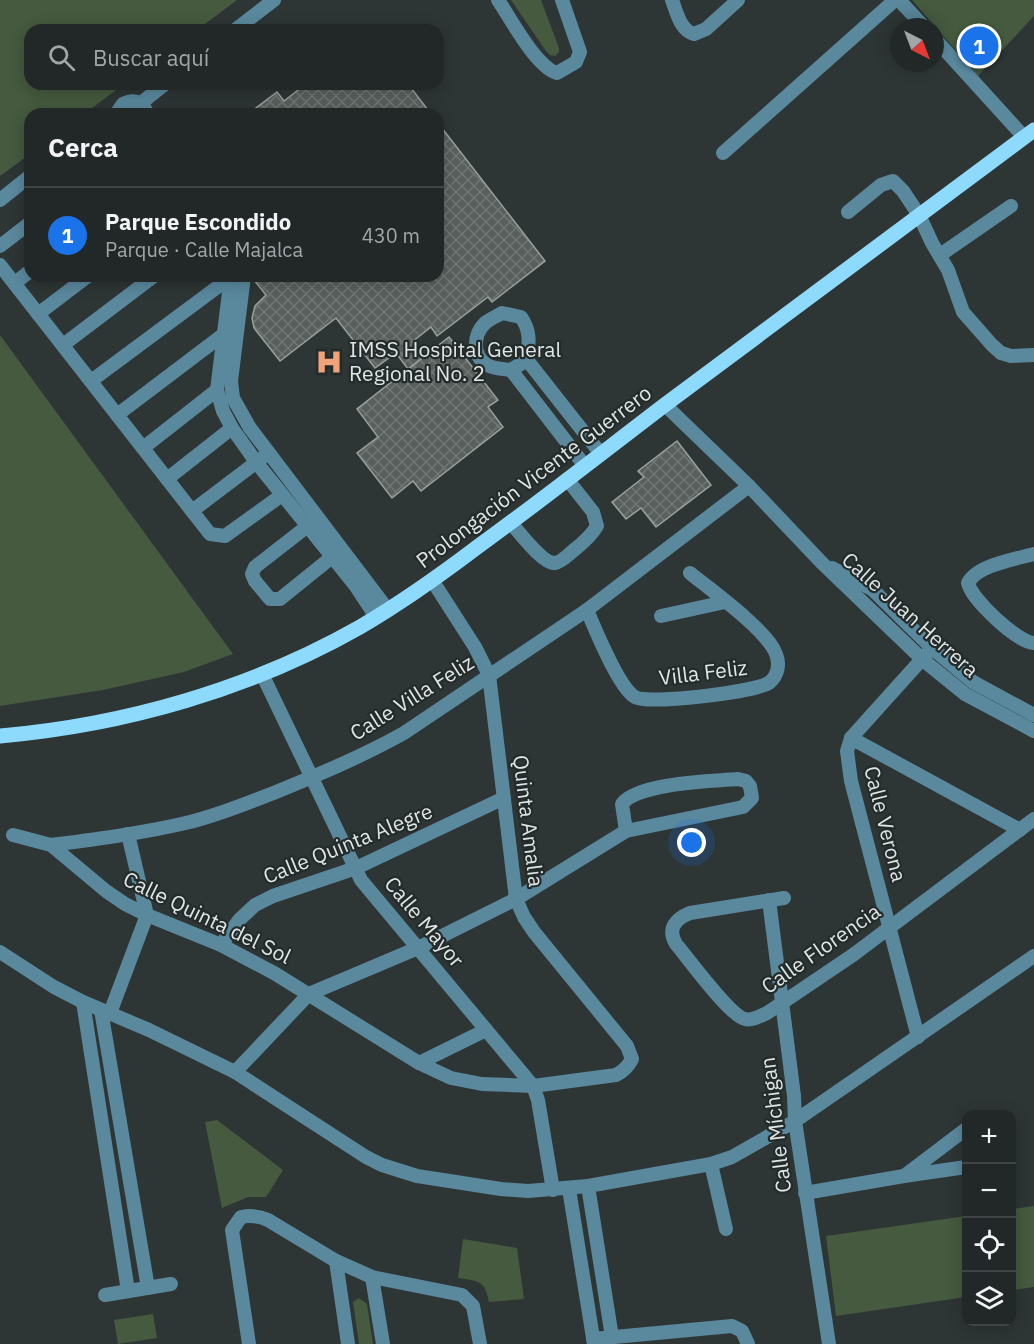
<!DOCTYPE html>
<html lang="es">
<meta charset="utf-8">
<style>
body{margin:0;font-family:"IBM Plex Sans",sans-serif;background:#2a3030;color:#f1f3f6}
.controls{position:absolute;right:18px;bottom:18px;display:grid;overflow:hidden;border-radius:12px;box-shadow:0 3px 15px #0003}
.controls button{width:54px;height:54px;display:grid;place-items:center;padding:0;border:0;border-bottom:2px solid #3f4445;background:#222828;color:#f1f3f6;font:30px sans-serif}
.compass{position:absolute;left:890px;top:18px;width:54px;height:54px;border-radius:50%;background:#222828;box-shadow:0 3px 15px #0003;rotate:138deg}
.you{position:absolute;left:692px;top:843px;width:21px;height:21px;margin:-15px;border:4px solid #fff;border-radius:50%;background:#1a73e8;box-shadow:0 0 0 9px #1a73e833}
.badge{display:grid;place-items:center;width:39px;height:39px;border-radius:50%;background:#1a73e8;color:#fff;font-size:20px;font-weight:700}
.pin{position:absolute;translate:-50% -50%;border:3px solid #fff;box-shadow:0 2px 6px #0006}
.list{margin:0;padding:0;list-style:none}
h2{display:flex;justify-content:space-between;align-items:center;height:78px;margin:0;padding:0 24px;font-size:26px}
h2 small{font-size:20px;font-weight:400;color:#a2a6a8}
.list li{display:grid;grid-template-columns:39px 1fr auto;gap:18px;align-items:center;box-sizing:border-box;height:96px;padding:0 24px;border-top:2px solid #3f4445}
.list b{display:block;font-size:22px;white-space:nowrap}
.list p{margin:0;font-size:20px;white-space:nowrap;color:#a2a6a8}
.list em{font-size:20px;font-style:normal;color:#a2a6a8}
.icon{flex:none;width:33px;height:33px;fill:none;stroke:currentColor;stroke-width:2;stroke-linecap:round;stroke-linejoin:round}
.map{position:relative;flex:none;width:1034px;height:1344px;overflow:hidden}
.search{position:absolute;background:#222828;box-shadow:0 3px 15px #0003;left:24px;top:24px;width:420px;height:66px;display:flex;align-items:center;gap:15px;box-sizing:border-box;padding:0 21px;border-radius:18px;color:#a2a6a8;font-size:22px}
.panel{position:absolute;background:#222828;box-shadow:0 3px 15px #0003;left:24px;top:108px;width:420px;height:174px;border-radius:18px}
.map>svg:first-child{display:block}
.green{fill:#455a3e}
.building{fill:url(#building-cross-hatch);stroke:#99a19d;stroke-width:1.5}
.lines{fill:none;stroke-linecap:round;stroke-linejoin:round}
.minor{stroke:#5a889d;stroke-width:14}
.major{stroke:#8edafc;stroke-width:15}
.labels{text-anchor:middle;stroke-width:4.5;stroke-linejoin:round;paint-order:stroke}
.poi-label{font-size:21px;fill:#e0e5e5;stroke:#242b2b;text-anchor:start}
.street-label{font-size:21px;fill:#e0e5e5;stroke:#242b2b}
</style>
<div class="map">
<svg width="1034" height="1344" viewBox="0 0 1034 1344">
<defs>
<pattern id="building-cross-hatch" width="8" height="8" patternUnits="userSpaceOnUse" patternTransform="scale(1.5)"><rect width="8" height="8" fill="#585f5c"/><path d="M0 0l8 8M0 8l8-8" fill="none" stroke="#707673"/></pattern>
</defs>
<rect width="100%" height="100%" fill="#2e3535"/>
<!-- green -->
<g class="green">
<path d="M0,0H237L197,30H30V84H124L84,114H30V154L0,176Z"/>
<path d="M511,0H541L559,48V52L555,56L550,55L546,51Z"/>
<path d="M912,0H1034V16L978,76Z"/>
<path d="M0,335L233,654L184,672L103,690L0,706Z"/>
<path d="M217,1120L283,1170L266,1197H248L222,1208L205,1122Z"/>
<path d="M1034,1206V1287L1012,1290V1209Z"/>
<path d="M966,1216V1297L836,1316L826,1236Z"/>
<path d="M463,1239L517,1248L524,1299L489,1302C485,1280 478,1281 458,1278Z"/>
<path d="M359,1298L367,1304L373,1344H359L353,1302Z"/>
<path d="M153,1314L157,1338L118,1344L114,1320Z"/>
</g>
<!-- building -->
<g class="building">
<path d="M306,84H408L431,114H248L277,92L284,101Z"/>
<path d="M438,123L545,261L492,302L488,297L437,336L431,327L412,342L424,357L408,369L396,353L375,368L336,318L280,361L254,328L252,318L255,306L266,295L254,280L260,276H438Z"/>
<path d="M449,337L498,400L488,407L503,427L421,491L413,481L392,498L357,453L378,437L357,409Z"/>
<path d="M677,441L711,485L656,527L641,508L626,519L612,502L644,477L638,471Z"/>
</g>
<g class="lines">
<!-- minor -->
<g class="minor">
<path d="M498,0C511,19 536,67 557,73L576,62L580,52L562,0"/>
<path d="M672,0C677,13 680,30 694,34L706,29L738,0"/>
<path d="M899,0L924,27"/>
<path d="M235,30L274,0"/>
<path d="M935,39L1024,137"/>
<path d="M141,103L165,84"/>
<path d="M116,114L123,104C134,98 144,102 147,114"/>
<path d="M723,153L895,0"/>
<path d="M0,200L30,176"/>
<path d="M848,212L881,185L893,181L903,191L919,215L932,243L948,270L963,312L992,345L1001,353L1011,356L1034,355"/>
<path d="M0,246L30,223"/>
<path d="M940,255L1011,206"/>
<path d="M0,265L210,534L225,536L282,495"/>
<path d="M231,276L217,390L223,411L232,428L256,462L355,585L376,617"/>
<path d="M244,276L231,381L233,398L250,428L388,610"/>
<path d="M15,283L30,271"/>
<path d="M502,313L521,317C531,331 529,343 527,360L511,370C504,369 494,369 487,365C472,356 473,335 485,323C490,319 497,316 502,313Z"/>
<path d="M38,314L88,276"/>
<path d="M63,345L154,276"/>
<path d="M527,360L601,454"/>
<path d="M511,370L585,466"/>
<path d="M91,381L231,277"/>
<path d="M665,405L749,486L822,563L923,660L965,694L1034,731"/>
<path d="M117,415L228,331"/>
<path d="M143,448L217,390"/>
<path d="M167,479L232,428"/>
<path d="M192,511L262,458"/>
<path d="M314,521L255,567L252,574L255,581L270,599H280L337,553"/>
<path d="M511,523C519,532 543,564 555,563C562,562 569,554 574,550C583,543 591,536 597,526L593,512L567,479"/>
<path d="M1034,554C1016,559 977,565 968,583C972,600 1017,642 1034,643"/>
<path d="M832,568L872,589L932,648L973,682L1034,715"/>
<path d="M587,610C595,629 619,688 635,697C648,705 758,692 770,682C778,675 780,664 776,654C767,630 711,590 690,573"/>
<path d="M661,616L725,602"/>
<path d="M262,674L361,880L533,1086L538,1100L553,1190"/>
<path d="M851,738L1020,830"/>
<path d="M738,779L746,781L750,786L752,798L743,807L626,831L622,804C637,783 713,781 738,779Z"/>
<path d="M13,835L51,845L106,891L125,904L147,915L221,945L274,973L419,1063L451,1078L482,1084L533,1086L616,1075C624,1071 628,1067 632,1059L627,1046L534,932L524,917L516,899L489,675L475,647L432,580"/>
<path d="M51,845C97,839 144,833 190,822C219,815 248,803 276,792C320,774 363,756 404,733L587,610L749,486"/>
<path d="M784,898L690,913C675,919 667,929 676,944C688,958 730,1016 745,1019C752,1021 760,1016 767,1013L853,955L1034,819"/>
<path d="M769,900L794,1096L795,1121L829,1344"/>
<path d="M221,945L240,919L255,905L273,896L356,868L504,798"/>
<path d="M0,952L54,987L83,1002L149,1030L235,1072L366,1157L382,1165L417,1176L501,1189L528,1191L588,1186L711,1164L732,1157L795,1121L1034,956"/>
<path d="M83,1002L128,1291"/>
<path d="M101,1010L148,1288"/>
<path d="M110,1013L147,915L128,834"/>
<path d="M918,1037L851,781L847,751L851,738L932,648"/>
<path d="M419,1063L486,1030"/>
<path d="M235,1072L309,994L418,948L516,899L626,831"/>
<path d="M966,1129L904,1176L966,1167"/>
<path d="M711,1164L726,1229"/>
<path d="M588,1186L612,1337"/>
<path d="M569,1189L594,1344"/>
<path d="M805,1193L904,1176"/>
<path d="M336,1261L348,1344"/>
<path d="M372,1277L383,1344"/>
<path d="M105,1295L171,1284"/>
<path d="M593,1339L732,1326L742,1331L748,1344"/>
<path d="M249,1344L232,1230L241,1217C251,1215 259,1216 268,1220L336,1261L372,1277L462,1295L473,1306L480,1344"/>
</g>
<!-- major -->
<path class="major" d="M0,736C125,725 251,689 360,627C401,603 439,576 476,548C541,501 603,452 666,404C788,312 912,222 1034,130"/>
</g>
<!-- icons -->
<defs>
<symbol id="hospital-bare" viewBox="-9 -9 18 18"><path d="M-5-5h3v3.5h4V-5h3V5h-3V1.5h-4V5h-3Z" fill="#f0a279" stroke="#242b2b" stroke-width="2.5" paint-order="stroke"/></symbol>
</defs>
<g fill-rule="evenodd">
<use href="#hospital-bare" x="310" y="343" width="38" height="38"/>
</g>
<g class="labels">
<!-- poi labels -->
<g class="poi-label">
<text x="349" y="357">IMSS Hospital General<tspan x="349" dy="24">Regional No. 2</tspan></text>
</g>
<!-- street labels -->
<g class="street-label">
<text transform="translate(534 477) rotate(-37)" y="7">Prolongación Vicente Guerrero</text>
<text transform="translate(910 615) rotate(42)" y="7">Calle Juan Herrera</text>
<text transform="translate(703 673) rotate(-7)" y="7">Villa Feliz</text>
<text transform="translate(412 698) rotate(-32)" y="7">Calle Villa Feliz</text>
<text transform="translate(528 821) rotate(83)" y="7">Quinta Amalia</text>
<text transform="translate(885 824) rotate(76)" y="7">Calle Verona</text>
<text transform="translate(348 844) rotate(-22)" y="7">Calle Quinta Alegre</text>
<text transform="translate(207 918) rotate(26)" y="7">Calle Quinta del Sol</text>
<text transform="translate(424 922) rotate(50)" y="7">Calle Mayor</text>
<text transform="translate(821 949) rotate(-35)" y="7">Calle Florencia</text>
<text transform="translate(776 1125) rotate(-97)" y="7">Calle Míchigan</text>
</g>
</g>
</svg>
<div class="controls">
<button>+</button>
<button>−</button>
<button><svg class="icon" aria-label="locate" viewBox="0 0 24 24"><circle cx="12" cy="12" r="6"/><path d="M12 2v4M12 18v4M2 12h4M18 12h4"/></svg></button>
<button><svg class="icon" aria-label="layers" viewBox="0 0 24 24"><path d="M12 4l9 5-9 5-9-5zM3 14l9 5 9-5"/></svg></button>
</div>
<svg class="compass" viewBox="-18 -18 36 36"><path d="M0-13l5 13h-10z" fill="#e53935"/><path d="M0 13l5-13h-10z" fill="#a2a6a8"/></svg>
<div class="you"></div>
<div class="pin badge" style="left:979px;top:46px">1</div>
<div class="search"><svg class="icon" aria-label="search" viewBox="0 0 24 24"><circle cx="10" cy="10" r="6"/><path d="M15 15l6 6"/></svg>Buscar aquí</div>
<section class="panel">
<h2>Cerca<small></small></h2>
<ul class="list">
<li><span class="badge">1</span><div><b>Parque Escondido</b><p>Parque · Calle Majalca</p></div><em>430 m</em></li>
</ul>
</section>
</div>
